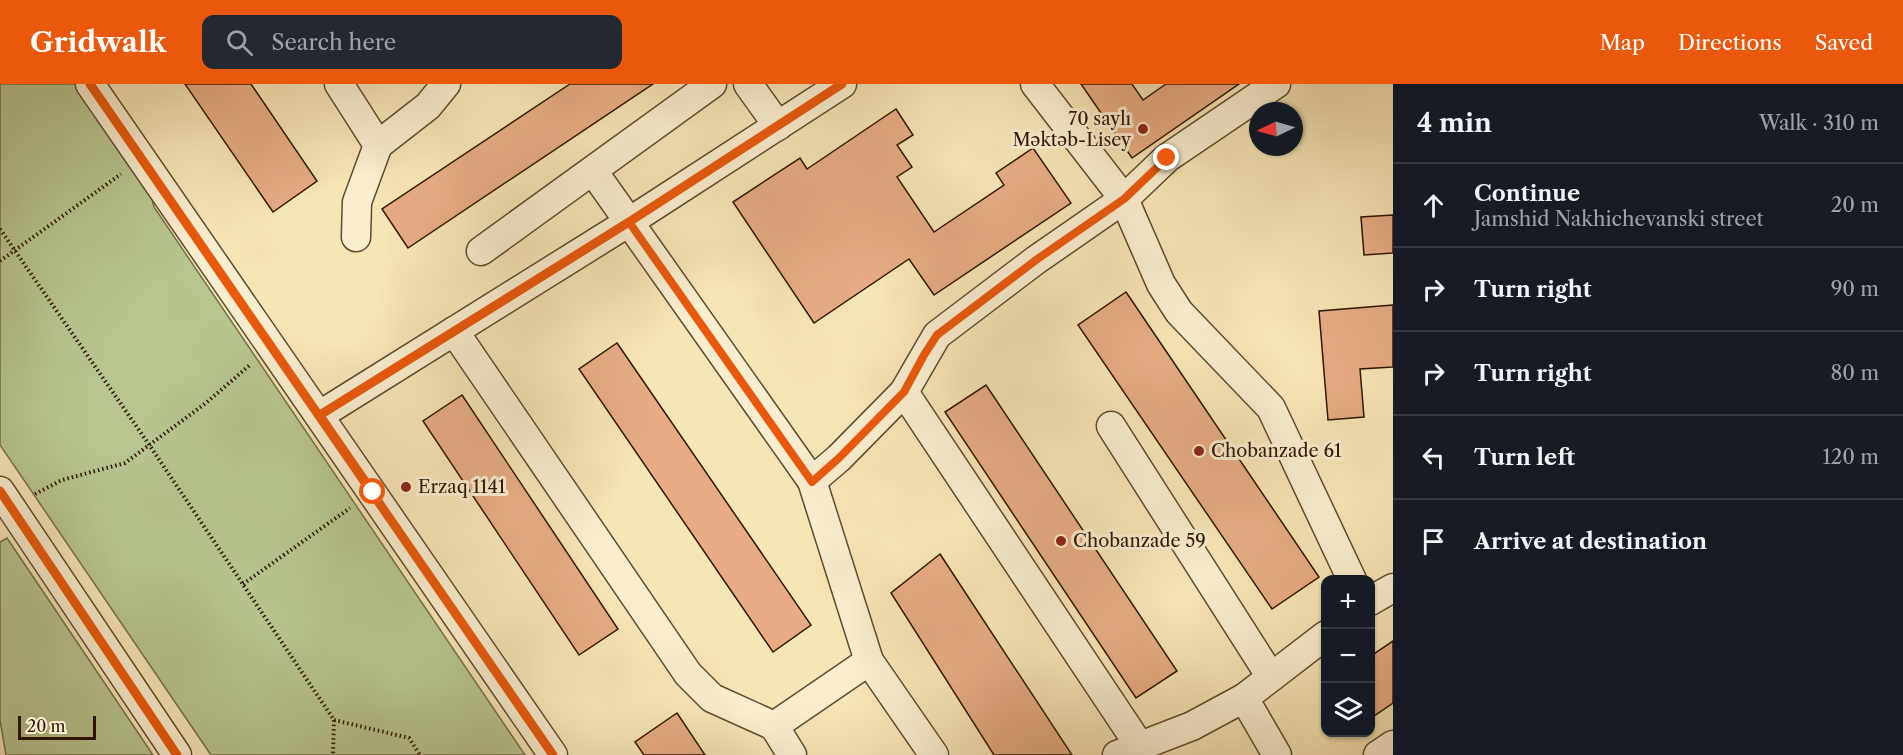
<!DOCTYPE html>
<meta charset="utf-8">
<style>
body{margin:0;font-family:"Libre Caslon Text",serif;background:#242831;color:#f1f3f6}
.controls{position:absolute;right:18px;bottom:18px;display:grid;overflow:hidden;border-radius:12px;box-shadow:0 2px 4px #0004}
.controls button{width:54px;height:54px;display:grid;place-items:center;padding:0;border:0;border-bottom:2px solid #363941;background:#171b24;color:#f1f3f6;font:30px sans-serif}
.compass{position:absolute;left:1249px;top:18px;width:54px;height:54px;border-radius:50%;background:#171b24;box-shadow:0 2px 4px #0004;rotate:265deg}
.scale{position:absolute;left:18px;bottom:15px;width:78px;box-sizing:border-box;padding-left:6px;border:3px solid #301600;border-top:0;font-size:16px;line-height:21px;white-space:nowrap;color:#301600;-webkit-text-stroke:4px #f9eecf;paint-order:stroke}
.stop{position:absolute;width:18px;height:18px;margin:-14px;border:4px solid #ea580c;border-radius:50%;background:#fff}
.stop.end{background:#ea580c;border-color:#fff;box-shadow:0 2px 6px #0008}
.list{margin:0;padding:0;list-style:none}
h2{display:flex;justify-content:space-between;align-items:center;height:78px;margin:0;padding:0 24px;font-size:26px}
h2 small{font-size:20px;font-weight:400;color:#9ea1a6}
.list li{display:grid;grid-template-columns:39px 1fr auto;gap:18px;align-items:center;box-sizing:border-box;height:84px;padding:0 24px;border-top:2px solid #363941}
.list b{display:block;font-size:22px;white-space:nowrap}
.list p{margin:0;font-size:20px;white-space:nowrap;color:#9ea1a6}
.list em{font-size:20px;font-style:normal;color:#9ea1a6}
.icon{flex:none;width:33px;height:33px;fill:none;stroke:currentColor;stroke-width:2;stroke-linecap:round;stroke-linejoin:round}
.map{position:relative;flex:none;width:1393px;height:671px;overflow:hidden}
header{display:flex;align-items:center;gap:36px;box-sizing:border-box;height:84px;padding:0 30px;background:#ea580c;color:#fff}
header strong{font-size:28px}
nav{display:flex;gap:33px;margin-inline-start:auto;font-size:21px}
.search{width:420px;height:54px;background:#242831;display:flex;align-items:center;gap:15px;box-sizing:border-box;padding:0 21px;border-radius:12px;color:#9ea1a6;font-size:22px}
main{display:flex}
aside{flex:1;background:#171b24}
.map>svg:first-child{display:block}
.green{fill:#b7c691;stroke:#746e48;stroke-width:1.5}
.building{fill:#e7ac83;stroke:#301600;stroke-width:1.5}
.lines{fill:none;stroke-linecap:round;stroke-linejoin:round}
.minor-casing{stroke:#624a2d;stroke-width:31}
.path{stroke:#301600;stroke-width:4;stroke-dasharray:1.5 3;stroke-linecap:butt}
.minor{stroke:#f9eecf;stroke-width:28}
.cycleway-casing{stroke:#f9eecf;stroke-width:13}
.cycleway{stroke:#e8590c;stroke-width:9}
.route{stroke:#ea580c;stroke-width:8}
.poi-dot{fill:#8f2418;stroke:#f9eecf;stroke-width:2}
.labels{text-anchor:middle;stroke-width:6;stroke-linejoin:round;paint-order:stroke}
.poi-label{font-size:18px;fill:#301600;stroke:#f9eecf;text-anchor:start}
</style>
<header>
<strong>Gridwalk</strong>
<div class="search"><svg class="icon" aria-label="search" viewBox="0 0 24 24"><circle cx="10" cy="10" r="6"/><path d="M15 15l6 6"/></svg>Search here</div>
<nav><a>Map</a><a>Directions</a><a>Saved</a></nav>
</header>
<main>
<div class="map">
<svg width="1393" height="671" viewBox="0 0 1393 671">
<rect width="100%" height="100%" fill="#f6e5b5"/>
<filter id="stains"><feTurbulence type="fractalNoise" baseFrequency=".00333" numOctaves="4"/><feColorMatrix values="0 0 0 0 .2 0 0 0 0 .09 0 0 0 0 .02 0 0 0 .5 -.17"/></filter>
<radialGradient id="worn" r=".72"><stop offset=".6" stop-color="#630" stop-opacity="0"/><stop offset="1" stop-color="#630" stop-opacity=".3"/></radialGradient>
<!-- green -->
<g class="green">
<path d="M0,0H88L142,75L154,123L525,671H211L0,361Z"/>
<path d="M7,454L153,671H6L0,636V458Z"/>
</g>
<!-- building -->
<g class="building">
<path d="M185,0H251L317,97L273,128Z"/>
<path d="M570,0H653L408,164L382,125Z"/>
<path d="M1081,0H1132L1143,16L1166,0H1239L1132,74Z"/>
<path d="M896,25L913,51L897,61L912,83L897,93L934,148L1004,101L996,89L1033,64L1071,119L934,211L909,175L814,239L733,118L800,74L807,85Z"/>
<path d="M1393,131V169L1364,171L1361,133Z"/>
<path d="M1126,208L1319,493L1272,525L1078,241Z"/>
<path d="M1393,221V283L1360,285L1364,333L1328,336L1319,227Z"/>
<path d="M617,259L811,541L773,568L579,285Z"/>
<path d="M986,301L1177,587L1136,614L945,328Z"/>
<path d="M462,311L618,545L579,571L423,337Z"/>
<path d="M940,470L1072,671H994L891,509Z"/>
<path d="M1393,557V619L1371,634V572Z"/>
<path d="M677,629L705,671H644L635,658Z"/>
</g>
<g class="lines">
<defs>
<g id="minor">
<path d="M90,0L553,671"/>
<path d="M339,0L378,61L428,22L446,0"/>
<path d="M748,0L778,42"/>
<path d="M1035,0L1124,115L1161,200L1179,228L1271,324L1352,496"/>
<path d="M593,87L812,397"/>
<path d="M356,153L357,118L378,61"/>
<path d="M481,167L712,0"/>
<path d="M454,247L688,590L712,614L774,642"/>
<path d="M904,308L1139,661"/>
<path d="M320,331L629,138L842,0"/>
<path d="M1111,342L1271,593"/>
<path d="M0,407L177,671"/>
<path d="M1370,517L1393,504"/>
<path d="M869,577L934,671"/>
<path d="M1244,614L1277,671"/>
<path d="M792,671L774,642L869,577L812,397L839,374L904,308L937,251L1036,176L1124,115L1167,74L1276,0"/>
<path d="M1117,671L1192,642L1244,614L1326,551"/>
<path d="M1378,671L1393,661"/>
</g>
</defs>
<!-- minor casing -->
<use href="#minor" class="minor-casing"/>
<!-- path -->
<g class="path">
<path d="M0,145L150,362L334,636L333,671"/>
<path d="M0,177L121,90"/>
<path d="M35,410L62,396L125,379L206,319L251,280"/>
<path d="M243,500L350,424"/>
<path d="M334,636L409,654L420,671"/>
</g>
<!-- minor -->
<use href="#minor" class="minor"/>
<defs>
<g id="cycleway">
<path d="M90,0L553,671"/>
<path d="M320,331L629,138L842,0"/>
<path d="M0,407L177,671"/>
</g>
</defs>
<!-- cycleway casing -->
<use href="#cycleway" class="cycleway-casing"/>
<!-- cycleway -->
<use href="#cycleway" class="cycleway"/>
</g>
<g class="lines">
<!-- route -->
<path class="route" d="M373,408L320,331L629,138L812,398L839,374L904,308L924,271L937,251L1036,176L1124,115L1167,74"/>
</g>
<!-- markers -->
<g class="poi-dot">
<circle cx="1143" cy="45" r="6"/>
<circle cx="1199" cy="367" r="6"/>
<circle cx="406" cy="403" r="6"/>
<circle cx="1061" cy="457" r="6"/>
</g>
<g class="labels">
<!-- poi labels -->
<g class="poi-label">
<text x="1131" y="41" text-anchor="end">70 saylı<tspan x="1131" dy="21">Məktəb-Lisey</tspan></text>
<text x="1211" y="373">Chobanzade 61</text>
<text x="418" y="409">Erzaq 1141</text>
<text x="1073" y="463">Chobanzade 59</text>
</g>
</g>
<rect width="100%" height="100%" filter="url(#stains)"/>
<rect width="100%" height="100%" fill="url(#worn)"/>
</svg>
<div class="controls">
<button>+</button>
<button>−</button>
<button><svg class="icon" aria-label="layers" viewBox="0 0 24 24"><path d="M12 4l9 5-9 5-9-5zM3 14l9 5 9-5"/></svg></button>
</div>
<svg class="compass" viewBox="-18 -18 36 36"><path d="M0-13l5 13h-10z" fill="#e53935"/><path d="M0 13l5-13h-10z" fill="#9ea1a6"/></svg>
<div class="scale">20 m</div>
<div class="stop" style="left:373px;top:408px"></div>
<div class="stop end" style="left:1167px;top:74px"></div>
</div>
<aside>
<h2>4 min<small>Walk · 310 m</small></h2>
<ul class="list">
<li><svg class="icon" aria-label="ahead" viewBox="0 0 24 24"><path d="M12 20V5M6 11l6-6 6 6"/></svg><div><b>Continue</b><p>Jamshid Nakhichevanski street</p></div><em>20 m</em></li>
<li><svg class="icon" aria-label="right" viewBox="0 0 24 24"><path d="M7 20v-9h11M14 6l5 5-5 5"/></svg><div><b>Turn right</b></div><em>90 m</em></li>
<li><svg class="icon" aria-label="right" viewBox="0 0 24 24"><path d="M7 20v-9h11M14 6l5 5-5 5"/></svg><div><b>Turn right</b></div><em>80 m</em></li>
<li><svg class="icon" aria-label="left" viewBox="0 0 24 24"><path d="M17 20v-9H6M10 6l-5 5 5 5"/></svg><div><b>Turn left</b></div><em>120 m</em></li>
<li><svg class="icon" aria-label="arrive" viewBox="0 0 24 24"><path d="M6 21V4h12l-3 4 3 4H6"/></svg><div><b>Arrive at destination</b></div></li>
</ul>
</aside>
</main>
